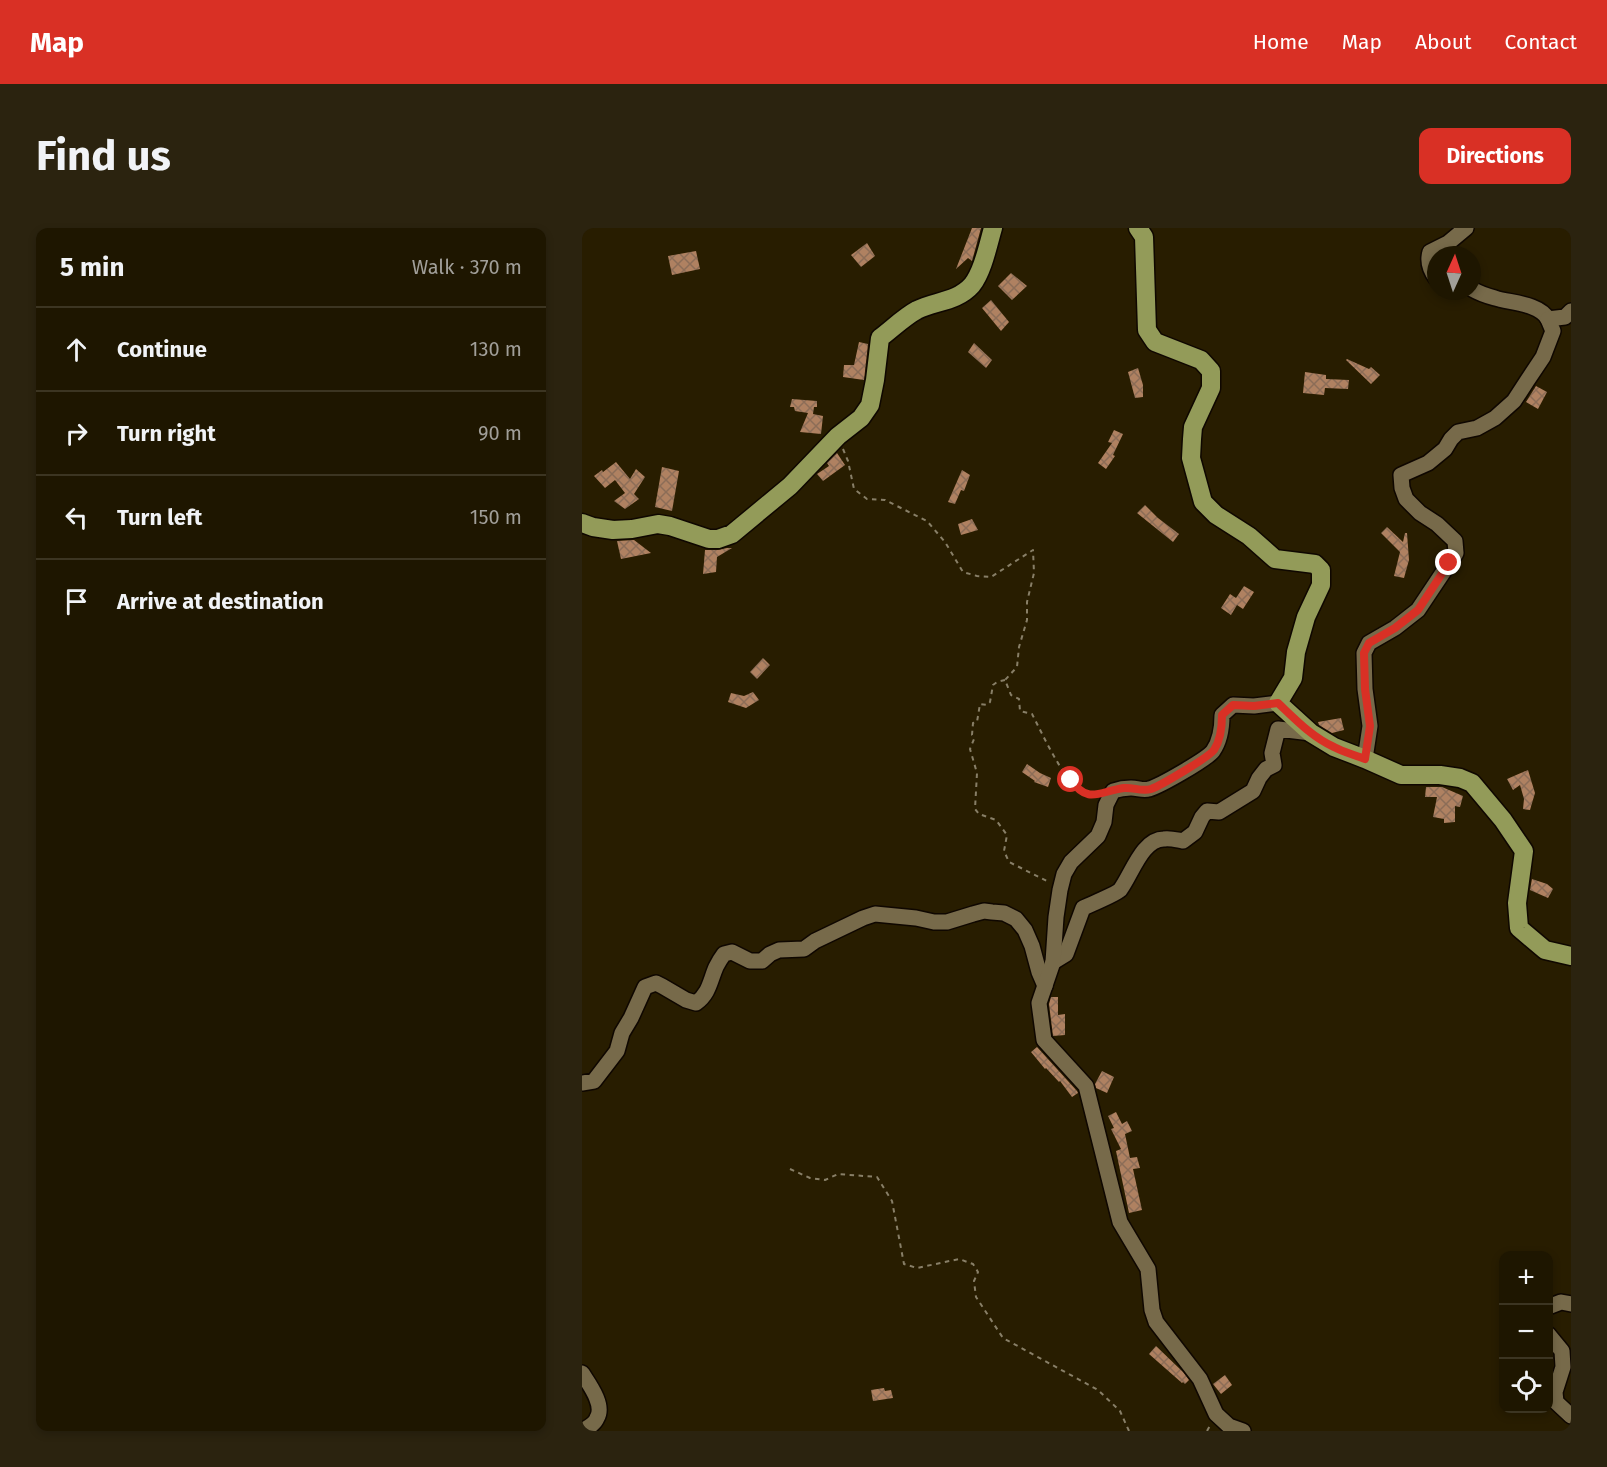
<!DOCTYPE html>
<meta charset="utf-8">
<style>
body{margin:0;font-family:"Fira Sans",sans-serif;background:#2b230f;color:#f1f3f6}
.controls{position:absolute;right:18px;bottom:18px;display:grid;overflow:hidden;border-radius:12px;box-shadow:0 3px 9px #0003}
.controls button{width:54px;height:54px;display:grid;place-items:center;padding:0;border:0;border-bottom:2px solid #3c3522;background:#1e1600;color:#f1f3f6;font:30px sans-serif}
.compass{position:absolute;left:845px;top:18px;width:54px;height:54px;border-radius:50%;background:#1e1600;box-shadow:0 3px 9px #0003;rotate:3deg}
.stop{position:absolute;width:18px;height:18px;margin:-14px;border:4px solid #d93025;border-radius:50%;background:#fff}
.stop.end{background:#d93025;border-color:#fff;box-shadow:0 2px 6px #0008}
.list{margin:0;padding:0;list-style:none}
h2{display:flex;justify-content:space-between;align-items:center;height:78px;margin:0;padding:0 24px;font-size:26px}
h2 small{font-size:20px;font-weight:400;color:#a19f99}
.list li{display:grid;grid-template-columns:39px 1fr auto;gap:18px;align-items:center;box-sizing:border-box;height:84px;padding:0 24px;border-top:2px solid #3c3522}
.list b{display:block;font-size:22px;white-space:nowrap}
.list em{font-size:20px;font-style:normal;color:#a19f99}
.icon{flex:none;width:33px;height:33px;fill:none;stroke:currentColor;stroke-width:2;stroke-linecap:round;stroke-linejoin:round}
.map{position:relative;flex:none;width:989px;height:1203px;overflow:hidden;border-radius:12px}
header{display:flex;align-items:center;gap:36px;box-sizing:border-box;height:84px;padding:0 30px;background:#d93025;color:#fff}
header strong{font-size:28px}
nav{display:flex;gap:33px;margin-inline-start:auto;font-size:21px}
.intro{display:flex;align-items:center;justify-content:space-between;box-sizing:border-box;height:144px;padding:0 36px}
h1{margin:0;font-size:42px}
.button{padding:15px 27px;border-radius:12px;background:#d93025;color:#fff;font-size:21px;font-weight:700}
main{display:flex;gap:36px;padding:0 36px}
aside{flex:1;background:#1e1600;border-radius:12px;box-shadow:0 3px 9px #0003}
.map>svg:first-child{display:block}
.building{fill:url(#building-cross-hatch)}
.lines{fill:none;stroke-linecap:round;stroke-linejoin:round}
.minor-casing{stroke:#0f0700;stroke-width:18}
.major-casing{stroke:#0f0700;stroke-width:21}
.path{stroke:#887f67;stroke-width:2;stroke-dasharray:4.5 4.5;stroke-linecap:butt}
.minor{stroke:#776a4a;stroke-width:15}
.major{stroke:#939b59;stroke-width:18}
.route{stroke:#d93025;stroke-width:8}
</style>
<header>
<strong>Map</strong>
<nav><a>Home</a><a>Map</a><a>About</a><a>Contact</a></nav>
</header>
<div class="intro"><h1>Find us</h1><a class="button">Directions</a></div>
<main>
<aside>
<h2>5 min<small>Walk · 370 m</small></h2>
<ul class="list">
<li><svg class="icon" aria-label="ahead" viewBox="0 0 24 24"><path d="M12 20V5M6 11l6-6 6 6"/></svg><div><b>Continue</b></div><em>130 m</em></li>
<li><svg class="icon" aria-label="right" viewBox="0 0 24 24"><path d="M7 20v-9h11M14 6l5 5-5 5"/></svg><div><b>Turn right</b></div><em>90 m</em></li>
<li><svg class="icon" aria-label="left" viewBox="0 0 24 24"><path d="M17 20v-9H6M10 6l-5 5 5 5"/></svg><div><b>Turn left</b></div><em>150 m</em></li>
<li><svg class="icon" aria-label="arrive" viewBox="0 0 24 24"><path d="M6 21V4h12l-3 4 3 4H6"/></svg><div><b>Arrive at destination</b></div></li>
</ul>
</aside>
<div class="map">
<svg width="989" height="1203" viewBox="0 0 989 1203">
<defs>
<pattern id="building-cross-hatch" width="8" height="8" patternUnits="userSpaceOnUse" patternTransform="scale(1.5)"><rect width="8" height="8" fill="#af8161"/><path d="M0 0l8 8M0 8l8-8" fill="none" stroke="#8c6d57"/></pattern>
</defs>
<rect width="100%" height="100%" fill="#281d00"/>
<!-- building -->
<g class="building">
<path d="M390,0H399L390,33L386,30L374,41Z"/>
<path d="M285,15L293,28L279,39L269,27Z"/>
<path d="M114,23L118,41L90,47L86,28Z"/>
<path d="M429,45L445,58L430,72L416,58Z"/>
<path d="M409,72L427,94L419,103L400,80Z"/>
<path d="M277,114L286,116L282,152L261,149L262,137H272Z"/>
<path d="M392,115L410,132L404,140L386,124Z"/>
<path d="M765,131L787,141L789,139L798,147L789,156L764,132Z"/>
<path d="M556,140L561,157V169L553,170L546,144Z"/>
<path d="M723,144L744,147V151L767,152L766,161L743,160L742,167L721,165Z"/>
<path d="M954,158L965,164L956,181L944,174Z"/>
<path d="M210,171L235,173V179H232L231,186L241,188L239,206L218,204L226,185L213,183L212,179H208Z"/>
<path d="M532,202L541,206L531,227L533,228L524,241L516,235L530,215L526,214Z"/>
<path d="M255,225L263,237L241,253L235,246L247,238L245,235Z"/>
<path d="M34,234L48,251L54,241L63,249L52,266L57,271L43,281L32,273L43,265L33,252L23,260L12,248L20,242L21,244Z"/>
<path d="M80,239L97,243L90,283L73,279Z"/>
<path d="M380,242L388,247L382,263L379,262L373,276L366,274Z"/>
<path d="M563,277L576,290L597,306L591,314L555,285Z"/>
<path d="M390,291L396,302L379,307L376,296Z"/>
<path d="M805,299L821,314L823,305H825L827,332L822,350L812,348L818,324L799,305Z"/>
<path d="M52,312L69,325L39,331L35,313Z"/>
<path d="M145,320H150L135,329L134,344L121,346L123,322H136Z"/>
<path d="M662,358L672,364L661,381L655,377L649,387L639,380L648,366L654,370Z"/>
<path d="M181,430L188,437L175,451L168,444Z"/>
<path d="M171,464L177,472L164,480L146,474L149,465L162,468Z"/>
<path d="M759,490L762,502L750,505L737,497L736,494Z"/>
<path d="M445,536L458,545L469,550L466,559L452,554L453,553L440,544Z"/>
<path d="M946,542L953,565L948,582L941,581L942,571L938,557L931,562L925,551Z"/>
<path d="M844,559H860L881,568L878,579L873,578V594L862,595V591L851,589L855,569H843Z"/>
<path d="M950,651L965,656L971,661L966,670L948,662Z"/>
<path d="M469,769H476V787L483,786V807L471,808L467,776Z"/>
<path d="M455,819L495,863L496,865L490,869L478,853L477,854L464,840L463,841L449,824Z"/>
<path d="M520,843L532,849L525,865L514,860L513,856Z"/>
<path d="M534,884L540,896L545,893L550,903L543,906L548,930L555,929L558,940L551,941L560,982L547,985L534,923L539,921L529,901L532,900L526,888Z"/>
<path d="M574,1118L601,1144L607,1152L603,1156L601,1154L600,1155L567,1126Z"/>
<path d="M643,1147L650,1157L639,1166L631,1156Z"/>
<path d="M302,1160L303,1163L309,1162L311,1170L291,1173L289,1162Z"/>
</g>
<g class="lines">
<defs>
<g id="minor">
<path d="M854,50C848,42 845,34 848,24L866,15L884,0"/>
<path d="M890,61C897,65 905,68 913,70C928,75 957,75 966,91"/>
<path d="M783,531L788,498L783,461L782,425L787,415L813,400L836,382L874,325L873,313L855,296L838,285L824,271L820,260L819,247L846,235L863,221L869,211L876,204L895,200L913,190L932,173L945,153L961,129L971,103L966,91L983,89L989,83"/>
<path d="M471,734L484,726L501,680C508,677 535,665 538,662C550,646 560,611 582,611C588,610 595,612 601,613L613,604L620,589L625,583L637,584L671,563L677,550L684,541L692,537L690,525L696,501L729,505"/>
<path d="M0,855L12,853L35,823L40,805L49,790L63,759L74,755L80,758L104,772L114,775C127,766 128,753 134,739C136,735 139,730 142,726L150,724L168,733H180L188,726L197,722L222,721L233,713L281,690L293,686L334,690L352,694H365L391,686L402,683L410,684L422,685L434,691L443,702L450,718L457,744L463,758"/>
<path d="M966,1079L979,1074L989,1076"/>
<path d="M966,1106L980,1123L981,1139L973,1164L974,1174L989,1188"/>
<path d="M0,1145C7,1156 23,1177 15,1190C13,1196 5,1200 0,1203"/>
<path d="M661,1203L647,1198L634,1186L618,1151L574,1094L570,1082L566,1041L538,994L504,858L462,812L457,775L471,734L474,689L478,662L482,646L489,634L516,608L522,594L524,577L531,563C537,561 542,560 549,560C556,560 561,563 567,561C578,558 625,531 631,523C638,513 640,498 640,487L651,477L672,478L696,475"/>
</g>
<g id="major">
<path d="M556,0L562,9L565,102L573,114L619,132L629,143V160L611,199L610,211L609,230L621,274L634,287L667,308L693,331L733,336L739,342V357L724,389L714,424L711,450L696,475L729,505L752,519L783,531L819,547H858L878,550L890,555L921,592L942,623L935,675L937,700L963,722L989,728"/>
<path d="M0,295L11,299L31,302L50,301L76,296L88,298L127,311H136L150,306L208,258L256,208L279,190L288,177L293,152L298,110C310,101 322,89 335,82C353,73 375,74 390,57C401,43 406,17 411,0"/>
</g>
</defs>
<!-- minor casing -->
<use href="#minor" class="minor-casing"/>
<!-- major casing -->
<use href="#major" class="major-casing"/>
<!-- path -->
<g class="path">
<path d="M261,221L266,233L272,261L285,271L303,272L345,293L363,314L381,344L395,348L409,349L451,322L452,345L445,374V392L437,419L435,439L423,452L429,467L437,471L438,483L450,486C461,507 478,545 496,561C501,565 507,567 513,568"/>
<path d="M423,452L415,454L411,457L408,474L405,477L398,476L395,494L391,495L390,507L392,511L388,521L395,545L393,581L397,586L414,592L425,607L422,623L427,634L467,654"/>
<path d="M208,941L228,950L243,952L256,946L295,949L310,973L322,1036L335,1040L377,1031L391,1036L396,1044L392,1053L394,1069L421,1110L516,1162L538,1183L547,1203"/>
<path d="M625,1203L629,1196"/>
</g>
<!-- minor -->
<use href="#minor" class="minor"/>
<!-- major -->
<use href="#major" class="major"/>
</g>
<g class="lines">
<!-- route -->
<path class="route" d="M489,552C506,577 518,563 542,560C551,559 560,564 569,561C578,558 627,529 632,522C638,513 640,498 640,487L651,477L672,478L696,475C713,491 730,509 752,519C761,524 773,527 783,531L788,498L783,461L782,425L787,415L813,400L836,382L867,335"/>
</g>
</svg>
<div class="controls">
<button>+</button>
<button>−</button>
<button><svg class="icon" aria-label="locate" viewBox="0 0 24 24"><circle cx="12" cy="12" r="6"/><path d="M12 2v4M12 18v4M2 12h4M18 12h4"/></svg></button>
</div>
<svg class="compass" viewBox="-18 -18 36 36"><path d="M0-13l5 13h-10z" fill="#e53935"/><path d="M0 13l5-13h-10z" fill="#a19f99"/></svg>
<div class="stop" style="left:489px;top:552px"></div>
<div class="stop end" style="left:867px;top:335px"></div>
</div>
</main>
